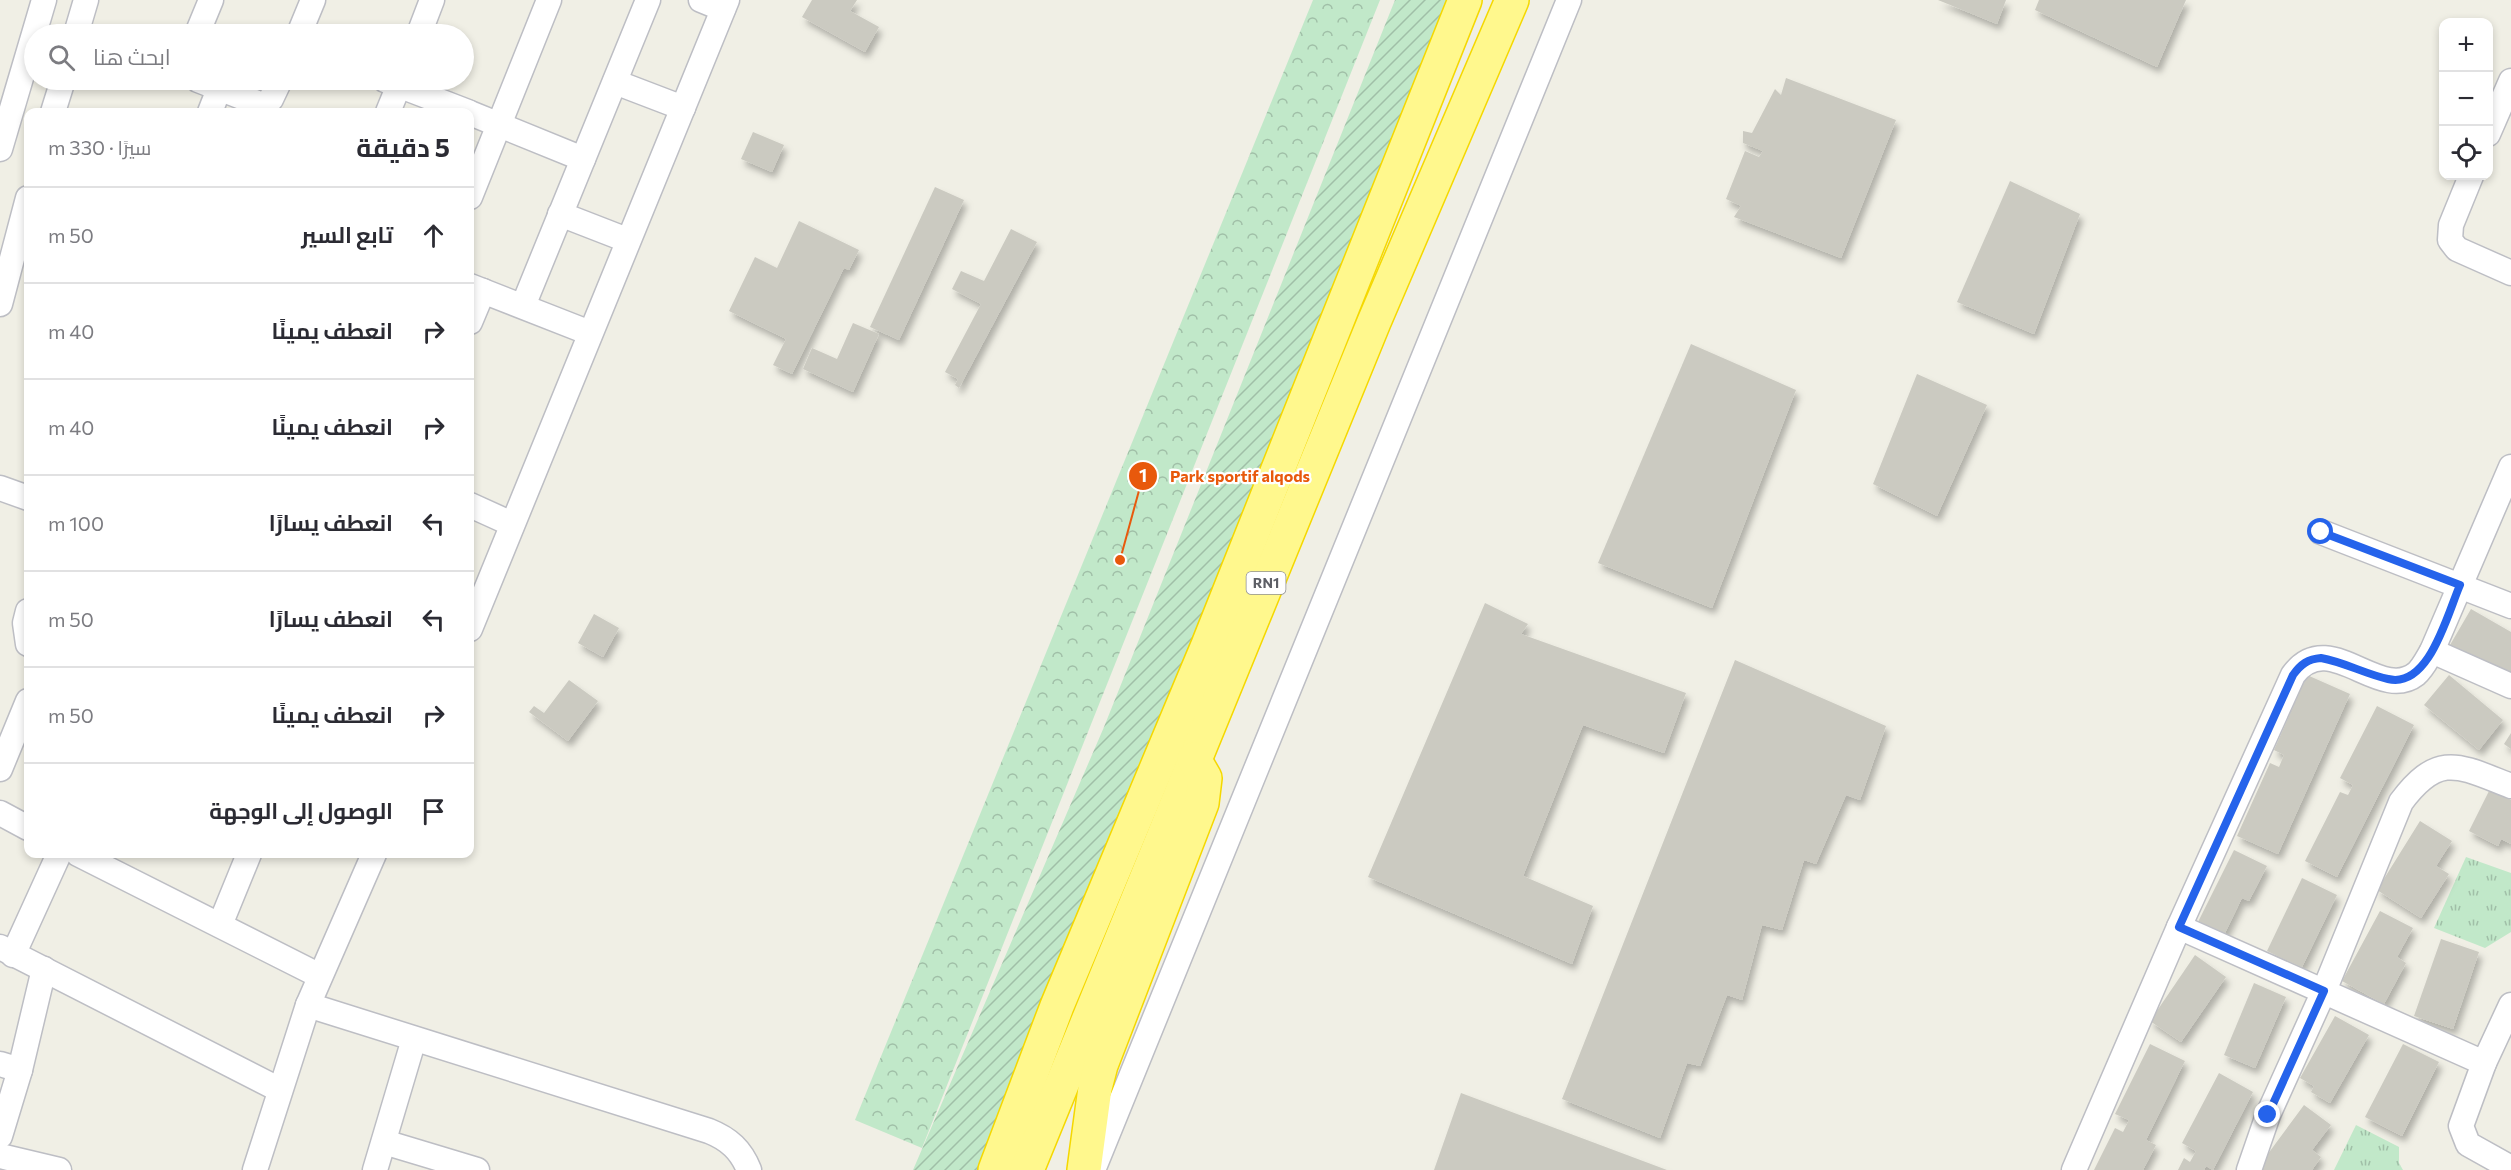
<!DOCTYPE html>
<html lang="ar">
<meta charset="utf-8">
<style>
body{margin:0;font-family:Commissioner,Cairo,sans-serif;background:#f2f2f3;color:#2b2b33;direction:rtl}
.controls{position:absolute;right:18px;top:18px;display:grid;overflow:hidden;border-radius:12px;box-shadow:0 3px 9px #0003}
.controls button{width:54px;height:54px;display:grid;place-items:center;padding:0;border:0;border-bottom:2px solid #e1e1e2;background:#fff;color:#2b2b33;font:30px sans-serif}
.stop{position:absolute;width:18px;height:18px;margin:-14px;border:4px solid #2563eb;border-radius:50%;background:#fff}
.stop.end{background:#2563eb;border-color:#fff;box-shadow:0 2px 6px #0008}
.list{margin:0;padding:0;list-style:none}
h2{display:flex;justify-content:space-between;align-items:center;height:78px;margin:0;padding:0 24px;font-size:26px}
h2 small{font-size:20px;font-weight:400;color:#7c7c81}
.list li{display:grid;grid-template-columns:39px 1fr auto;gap:18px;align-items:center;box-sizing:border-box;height:96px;padding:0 24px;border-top:2px solid #e1e1e2}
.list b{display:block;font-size:22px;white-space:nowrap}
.list em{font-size:20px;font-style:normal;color:#7c7c81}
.icon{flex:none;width:33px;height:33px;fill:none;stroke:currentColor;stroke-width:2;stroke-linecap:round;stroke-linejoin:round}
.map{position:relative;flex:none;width:2511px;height:1170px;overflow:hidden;direction:ltr}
.search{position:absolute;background:#fff;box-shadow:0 3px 9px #0003;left:24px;top:24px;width:450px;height:66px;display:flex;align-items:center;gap:15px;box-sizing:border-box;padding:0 21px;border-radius:33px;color:#7c7c81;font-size:22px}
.panel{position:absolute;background:#fff;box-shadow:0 3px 9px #0003;left:24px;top:108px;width:450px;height:750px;border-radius:12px;direction:rtl}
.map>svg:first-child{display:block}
.grass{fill:url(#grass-tufts)}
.park{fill:url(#park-crowns)}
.garden{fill:url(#garden-furrows)}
.building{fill:#cbcac1;filter:url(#shadow)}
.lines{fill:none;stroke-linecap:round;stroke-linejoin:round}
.minor-casing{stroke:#bdbec4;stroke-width:27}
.highway-casing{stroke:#f5d800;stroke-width:36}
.minor{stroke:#fff;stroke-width:24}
.highway{stroke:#fff88d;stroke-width:33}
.route{stroke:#2563eb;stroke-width:8}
.labels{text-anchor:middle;stroke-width:4.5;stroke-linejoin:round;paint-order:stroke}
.shield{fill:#fff;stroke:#8e8f94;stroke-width:1.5}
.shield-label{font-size:14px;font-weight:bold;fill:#5d5f66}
.leader{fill:none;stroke:#e8590c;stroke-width:2}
.callout-dot{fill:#e8590c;stroke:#fff;stroke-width:2}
.mark-label{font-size:18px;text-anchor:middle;font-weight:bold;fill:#fff}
.callout-label{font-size:16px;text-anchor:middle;font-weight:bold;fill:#e8590c;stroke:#fff;stroke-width:4.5;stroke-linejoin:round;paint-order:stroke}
</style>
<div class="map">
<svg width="2511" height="1170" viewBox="0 0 2511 1170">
<defs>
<pattern id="grass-tufts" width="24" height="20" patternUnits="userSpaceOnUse" patternTransform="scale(1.5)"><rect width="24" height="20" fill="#c1e8c9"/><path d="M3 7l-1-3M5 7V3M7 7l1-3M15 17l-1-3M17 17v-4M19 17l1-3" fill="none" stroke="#a0bfa7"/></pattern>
<pattern id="park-crowns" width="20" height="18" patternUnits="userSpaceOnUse" patternTransform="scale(1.5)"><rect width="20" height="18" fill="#c1e8c9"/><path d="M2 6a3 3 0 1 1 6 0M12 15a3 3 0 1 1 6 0" fill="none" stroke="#a0bfa7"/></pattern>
<pattern id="garden-furrows" width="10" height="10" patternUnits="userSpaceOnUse" patternTransform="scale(1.5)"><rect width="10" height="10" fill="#c1e8c9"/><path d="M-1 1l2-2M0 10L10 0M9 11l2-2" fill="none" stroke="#a0bfa7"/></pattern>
<filter id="shadow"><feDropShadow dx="3.5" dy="6" stdDeviation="3" flood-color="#0004"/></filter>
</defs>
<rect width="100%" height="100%" fill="#f0efe5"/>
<!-- grass -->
<g class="grass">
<path d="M2466,857L2511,873V932L2485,948L2434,928Z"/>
<path d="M2356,1125L2399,1147V1163L2403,1170H2334Z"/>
</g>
<!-- park -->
<path class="park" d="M1313,0H1380L922,1148L855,1120Z"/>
<!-- garden -->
<path class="garden" d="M1395,0H1452L980,1170H913L1104,727Z"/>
<!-- building -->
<g class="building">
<path d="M812,0H857L850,11L879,27L865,52L802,17Z"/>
<path d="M1938,0H2006L1997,24Z"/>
<path d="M2039,0H2186L2157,67L2035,10Z"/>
<path d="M1786,78L1896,120L1841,258L1734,217L1741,206L1726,199L1745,151L1759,157L1763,151L1743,143V131L1752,133L1775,89L1781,95Z"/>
<path d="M753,132L784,145L772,172L741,159Z"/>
<path d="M2010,181L2080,214L2034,334L1957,302Z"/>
<path d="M935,187L964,200L899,340L870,327Z"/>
<path d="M799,221L859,250L849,270L844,268L792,374L773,365L786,339L729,311L755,257L777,268Z"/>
<path d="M1011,229L1037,242L959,388L955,385L958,379L945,372L981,304L952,289L961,271L984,281Z"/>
<path d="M853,323L879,334L853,392L803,369L812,348L837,359Z"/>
<path d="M1691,344L1796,390L1712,608L1598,563Z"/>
<path d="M1917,374L1987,405L1937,516L1873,484Z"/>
<path d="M1485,603L1528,624L1521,634L1686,693L1664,753L1583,725L1523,876L1593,906L1572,964L1368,877Z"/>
<path d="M2471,609L2511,632V676L2483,660L2481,663L2450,645Z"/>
<path d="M594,614L619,628L603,657L578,643Z"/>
<path d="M1735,660L1886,726L1860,800L1846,795L1816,864L1804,860L1782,930L1762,925L1742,1000L1727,995L1700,1066L1687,1063L1660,1138L1562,1099Z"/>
<path d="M2307,675L2350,694L2278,854L2237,836L2270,763L2279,767L2284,755L2274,750Z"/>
<path d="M2449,675L2503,720L2479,750L2424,705Z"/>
<path d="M569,680L598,701L568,741L529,712L534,706L544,713Z"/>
<path d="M2377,706L2414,725L2337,877L2305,861L2340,792L2348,795L2353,785L2340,778Z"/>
<path d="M2511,733V749L2504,744Z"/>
<path d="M2490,789L2511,800V844L2501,839L2498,846L2469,831Z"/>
<path d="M2420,821L2452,841L2436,866L2449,874L2421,918L2377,890Z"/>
<path d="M2234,850L2267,866L2249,901L2242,898L2224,935L2198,922Z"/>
<path d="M2302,878L2337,895L2302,967L2267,951Z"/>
<path d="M2380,911L2413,928L2397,957L2406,963L2384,1004L2342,981Z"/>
<path d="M2441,939L2479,952L2453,1029L2414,1016Z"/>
<path d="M2195,955L2226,977L2181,1042L2150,1021Z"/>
<path d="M2254,983L2286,997L2255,1068L2224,1055Z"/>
<path d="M2335,1016L2369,1035L2330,1103L2311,1092L2314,1086L2300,1078Z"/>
<path d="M2150,1044L2185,1061L2146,1140L2156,1145L2143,1170H2094L2115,1128L2123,1132L2129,1120L2115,1114Z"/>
<path d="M2403,1044L2439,1062L2402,1136L2365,1117Z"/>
<path d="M2219,1073L2253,1092L2213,1170L2206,1166L2204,1170H2178L2184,1158L2190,1162L2196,1151L2182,1143Z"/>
<path d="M1461,1093L1667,1170H1434Z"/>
<path d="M2304,1105L2331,1125L2312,1150L2321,1157L2312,1170H2256Z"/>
</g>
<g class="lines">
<defs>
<g id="minor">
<path d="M701,0L723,9"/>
<path d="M76,34L86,0"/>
<path d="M197,34L211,0"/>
<path d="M299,34L313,0"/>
<path d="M419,34L432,0"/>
<path d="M198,80L265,106L271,99L280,80"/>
<path d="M385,80L468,112"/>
<path d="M615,82L683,108"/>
<path d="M53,112L63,80"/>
<path d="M210,112L219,89"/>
<path d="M388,112L401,80"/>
<path d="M470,113L583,159"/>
<path d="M2488,134L2511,81"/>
<path d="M0,149L44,0"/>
<path d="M2471,176L2451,225L2450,240L2457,249L2511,273"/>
<path d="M470,197L549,0"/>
<path d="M560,214L627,240"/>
<path d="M470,286L590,333"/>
<path d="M0,304L28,198"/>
<path d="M523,306L648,0"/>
<path d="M470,322L483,291"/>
<path d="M0,488L28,498"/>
<path d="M470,505L512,524"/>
<path d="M2321,532L2511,606"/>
<path d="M28,611L25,623L28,644"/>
<path d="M470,629L727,0"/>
<path d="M2432,651L2511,686"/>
<path d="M0,769L28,701"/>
<path d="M0,813L28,828"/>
<path d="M78,854L320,976"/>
<path d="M220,925L249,854"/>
<path d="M2179,927L2484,1063"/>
<path d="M0,947L280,1090"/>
<path d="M13,955L59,854"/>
<path d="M308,1005L709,1131C729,1139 741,1150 749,1170"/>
<path d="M2511,1005L2484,1063L2461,1126L2468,1144L2511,1168"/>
<path d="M0,1064L20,1070"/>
<path d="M0,1136L20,1070L44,969"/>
<path d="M384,1142L477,1170"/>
<path d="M0,1156L59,1170"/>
<path d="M255,1170L308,1005L374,854"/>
<path d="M375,1170L414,1039"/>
<path d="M1093,1170L1569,0"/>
<path d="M2074,1170L2179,927L2293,675C2329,626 2379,703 2416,674C2423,668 2427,659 2432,651L2511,467"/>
<path d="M2249,1170L2268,1115L2324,991L2401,802C2439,751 2459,766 2511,786"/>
</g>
<g id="highway">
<path d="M995,1170L1057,1006L1208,645L1465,0"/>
<path d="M1027,1170L1374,322L1512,0"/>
<path d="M1084,1170L1095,1088L1101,1065L1202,803L1205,778L1194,759"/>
</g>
</defs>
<!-- minor casing -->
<use href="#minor" class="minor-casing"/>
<!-- highway casing -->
<use href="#highway" class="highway-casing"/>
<!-- minor -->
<use href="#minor" class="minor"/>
<!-- highway -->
<use href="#highway" class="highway"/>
</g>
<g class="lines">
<!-- route -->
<path class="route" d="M2268,1115L2324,991L2179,927L2293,675C2301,664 2308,659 2321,658C2344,662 2365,674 2388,679C2429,689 2447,615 2460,585L2321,532"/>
</g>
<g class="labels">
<!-- shield labels -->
<rect class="shield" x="1246.5" y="572" width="39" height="22" rx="4.5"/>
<g class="shield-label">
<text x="1266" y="588">RN1</text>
</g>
</g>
<!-- callouts -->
<path class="leader" d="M1120 560L1143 476"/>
<g class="callout-dot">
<circle cx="1120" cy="560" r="6"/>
<circle cx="1143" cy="476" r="15"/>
</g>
<g class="mark-label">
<text x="1143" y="482">1</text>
</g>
<g class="callout-label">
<text x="1240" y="482">Park sportif alqods</text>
</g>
</svg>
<div class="controls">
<button>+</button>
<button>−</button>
<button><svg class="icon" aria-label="locate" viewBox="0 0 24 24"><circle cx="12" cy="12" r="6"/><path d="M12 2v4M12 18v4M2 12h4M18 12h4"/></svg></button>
</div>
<div class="stop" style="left:2321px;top:532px"></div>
<div class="stop end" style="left:2268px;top:1115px"></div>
<div class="search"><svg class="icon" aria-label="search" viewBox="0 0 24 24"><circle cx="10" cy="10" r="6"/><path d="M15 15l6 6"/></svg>ابحث هنا</div>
<section class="panel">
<h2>5 دقيقة<small>سيرًا · 330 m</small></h2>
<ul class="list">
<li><svg class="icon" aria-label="ahead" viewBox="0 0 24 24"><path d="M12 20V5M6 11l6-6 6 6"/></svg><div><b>تابع السير</b></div><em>50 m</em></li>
<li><svg class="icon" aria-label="right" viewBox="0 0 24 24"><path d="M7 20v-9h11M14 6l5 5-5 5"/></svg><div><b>انعطف يمينًا</b></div><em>40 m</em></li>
<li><svg class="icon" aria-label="right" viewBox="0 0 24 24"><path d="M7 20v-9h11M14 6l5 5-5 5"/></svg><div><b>انعطف يمينًا</b></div><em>40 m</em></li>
<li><svg class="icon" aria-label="left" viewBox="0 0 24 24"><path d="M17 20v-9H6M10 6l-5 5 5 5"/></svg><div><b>انعطف يسارًا</b></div><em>100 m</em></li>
<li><svg class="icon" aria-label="left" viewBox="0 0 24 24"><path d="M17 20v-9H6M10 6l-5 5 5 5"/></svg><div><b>انعطف يسارًا</b></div><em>50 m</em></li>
<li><svg class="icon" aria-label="right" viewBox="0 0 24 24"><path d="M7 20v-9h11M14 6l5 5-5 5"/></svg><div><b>انعطف يمينًا</b></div><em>50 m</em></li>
<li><svg class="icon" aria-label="arrive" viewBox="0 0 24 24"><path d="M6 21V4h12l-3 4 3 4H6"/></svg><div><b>الوصول إلى الوجهة</b></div></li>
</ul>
</section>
</div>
